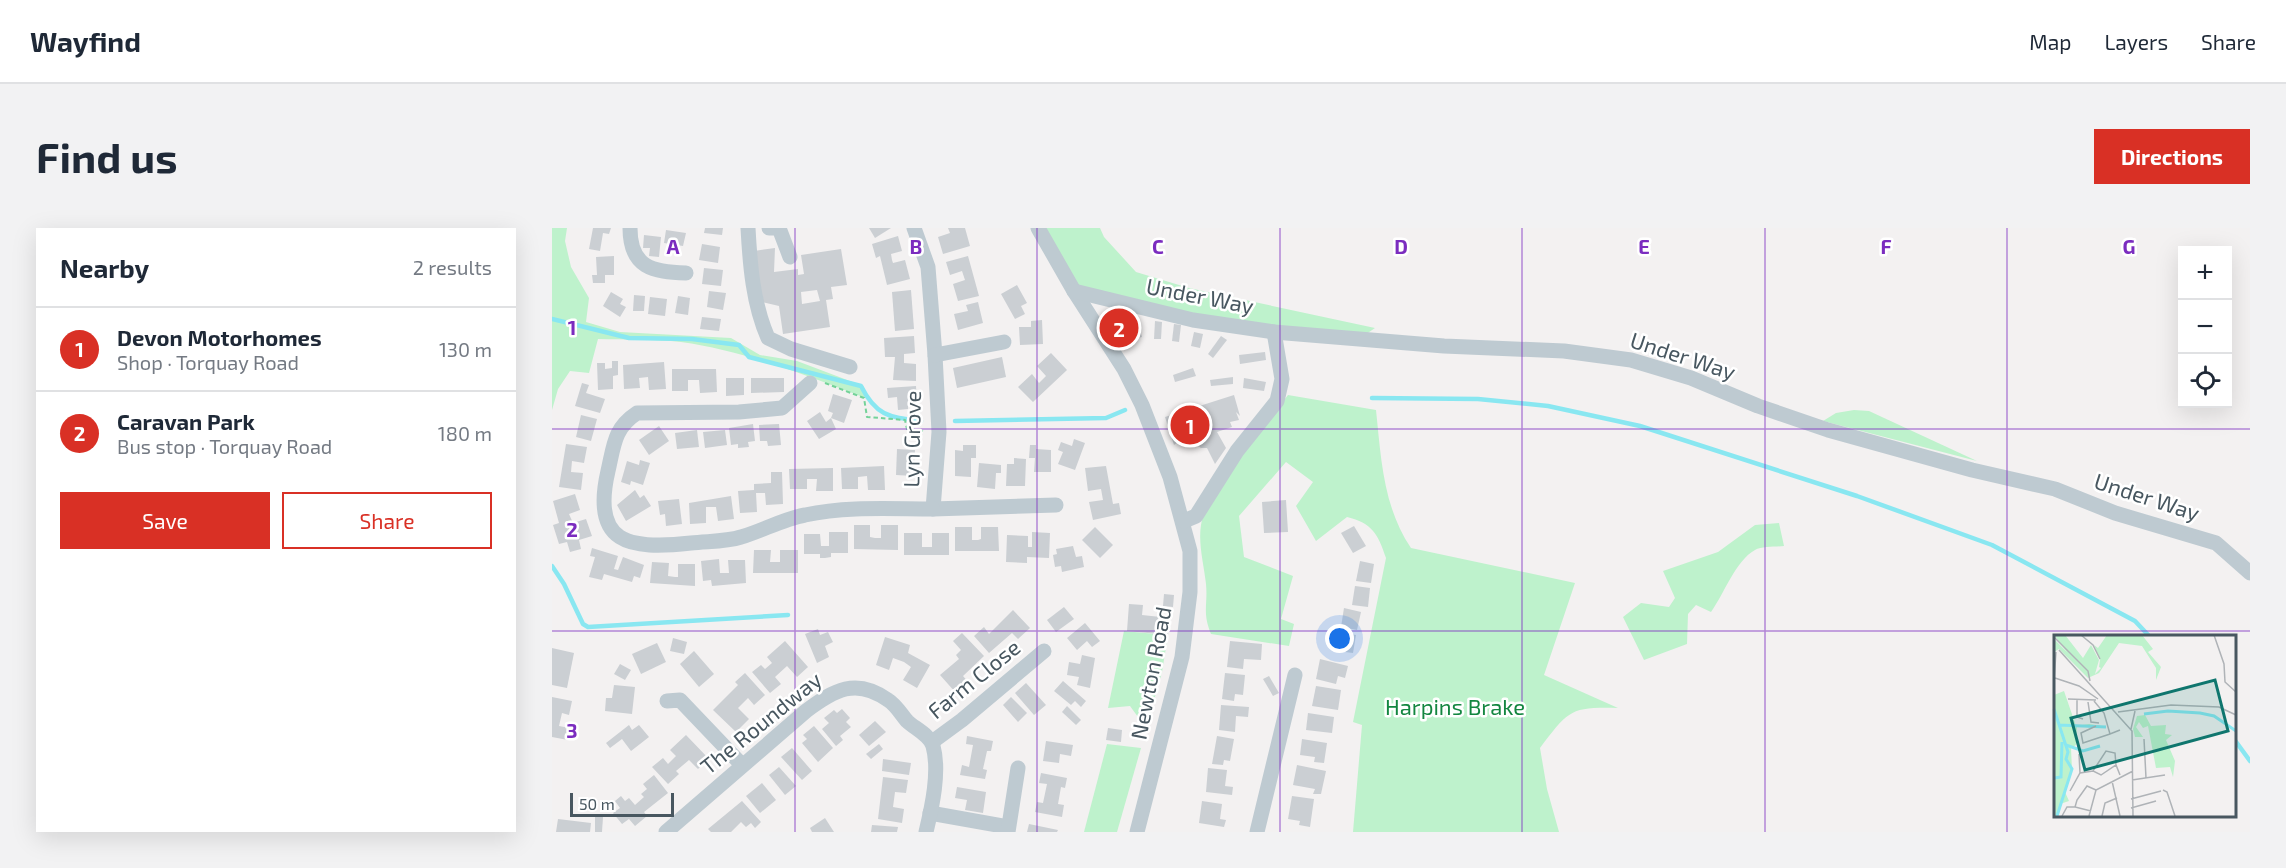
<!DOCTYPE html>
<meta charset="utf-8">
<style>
body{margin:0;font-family:"Exo 2",sans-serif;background:#f2f2f3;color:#1f2937}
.controls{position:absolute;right:18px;top:18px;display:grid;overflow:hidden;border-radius:0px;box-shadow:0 6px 24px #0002}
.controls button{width:54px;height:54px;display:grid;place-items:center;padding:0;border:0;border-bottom:2px solid #e0e1e3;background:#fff;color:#1f2937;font:30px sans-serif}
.scale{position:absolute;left:18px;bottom:15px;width:104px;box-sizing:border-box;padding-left:6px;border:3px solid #485760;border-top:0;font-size:16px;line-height:21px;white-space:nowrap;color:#485760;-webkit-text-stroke:4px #fff;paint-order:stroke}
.you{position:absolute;left:788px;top:411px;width:21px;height:21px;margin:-15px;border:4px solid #fff;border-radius:50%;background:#1a73e8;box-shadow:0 0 0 9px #1a73e833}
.badge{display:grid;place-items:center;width:39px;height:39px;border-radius:50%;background:#d93025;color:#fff;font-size:20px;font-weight:700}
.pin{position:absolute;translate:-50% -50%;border:3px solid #fff;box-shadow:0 2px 6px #0006}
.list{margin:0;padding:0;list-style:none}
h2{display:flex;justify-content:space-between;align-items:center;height:78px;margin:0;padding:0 24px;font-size:26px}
h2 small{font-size:20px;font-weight:400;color:#747a83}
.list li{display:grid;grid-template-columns:39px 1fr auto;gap:18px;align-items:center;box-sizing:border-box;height:84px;padding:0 24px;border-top:2px solid #e0e1e3}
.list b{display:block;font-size:22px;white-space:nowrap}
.list p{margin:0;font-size:20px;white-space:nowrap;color:#747a83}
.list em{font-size:20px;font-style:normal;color:#747a83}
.actions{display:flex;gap:12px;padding:18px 24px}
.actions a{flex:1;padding:14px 0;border:2px solid #d93025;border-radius:0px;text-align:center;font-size:21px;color:#d93025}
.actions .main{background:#d93025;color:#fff}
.icon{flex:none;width:33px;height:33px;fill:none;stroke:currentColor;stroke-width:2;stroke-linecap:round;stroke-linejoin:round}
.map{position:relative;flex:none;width:1698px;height:604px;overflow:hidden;border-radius:0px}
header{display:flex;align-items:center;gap:36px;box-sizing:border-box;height:84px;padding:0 30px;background:#fff;border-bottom:2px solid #e0e1e3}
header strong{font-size:28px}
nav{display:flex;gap:33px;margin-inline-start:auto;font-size:21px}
.intro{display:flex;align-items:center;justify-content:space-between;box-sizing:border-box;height:144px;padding:0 36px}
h1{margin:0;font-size:42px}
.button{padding:15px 27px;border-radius:0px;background:#d93025;color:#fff;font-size:21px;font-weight:700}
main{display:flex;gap:36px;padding:0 36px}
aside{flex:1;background:#fff;border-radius:0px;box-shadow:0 6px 24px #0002}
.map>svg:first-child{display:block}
.green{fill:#bef2cc}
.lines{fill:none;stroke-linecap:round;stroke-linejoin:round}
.stream{stroke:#89e7f1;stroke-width:4.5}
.building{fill:#cbcfd3;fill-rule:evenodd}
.path{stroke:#74d299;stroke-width:2;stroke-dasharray:4.5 3;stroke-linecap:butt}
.minor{stroke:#becad1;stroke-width:15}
.grid{fill:none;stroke:#7b2cbf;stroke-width:1.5;stroke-opacity:0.55}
.labels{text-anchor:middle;stroke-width:5;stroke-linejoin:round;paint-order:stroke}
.street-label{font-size:22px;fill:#485760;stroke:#fff}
.park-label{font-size:22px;fill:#138640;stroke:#fff}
.inset-river{fill:none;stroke:#89e7f1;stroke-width:3}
.inset-road{fill:none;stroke:#afb3b7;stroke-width:1.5}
.view{fill:#0f766e;fill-opacity:0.15;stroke:#0f766e;stroke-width:3}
.inset-edge{fill:none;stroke:#485760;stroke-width:3}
.grid-label{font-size:20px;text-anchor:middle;font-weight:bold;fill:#7b2cbf;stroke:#fff;stroke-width:5;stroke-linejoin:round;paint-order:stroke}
</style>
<header>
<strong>Wayfind</strong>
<nav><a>Map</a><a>Layers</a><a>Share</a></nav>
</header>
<div class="intro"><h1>Find us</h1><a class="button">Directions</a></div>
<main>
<aside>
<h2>Nearby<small>2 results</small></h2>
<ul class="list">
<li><span class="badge">1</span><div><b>Devon Motorhomes</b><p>Shop · Torquay Road</p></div><em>130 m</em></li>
<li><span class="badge">2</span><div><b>Caravan Park</b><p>Bus stop · Torquay Road</p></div><em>180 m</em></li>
</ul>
<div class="actions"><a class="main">Save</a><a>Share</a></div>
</aside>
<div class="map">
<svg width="1698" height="604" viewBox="0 0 1698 604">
<rect width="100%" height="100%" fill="#f3f1f1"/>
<!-- green -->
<g class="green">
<path d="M0,0H15L13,13L19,39L37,70L34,94L68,104L179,110L208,127L245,133L311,158L316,171C256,148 193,123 129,114C102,111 73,112 46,111L37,145L18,143L6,161L0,182Z"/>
<path d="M486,0H548L552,9L584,44L637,60L823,100L807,111L749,105L522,63Z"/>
<path d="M736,167L824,182C829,229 831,279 859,320L1023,355L992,447L1066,480C1018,479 1017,482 988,520L995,561L1007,604H801L810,497L801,494L834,330C826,306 820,295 795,289L764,313L744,278L761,254L734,234L687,288L692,329L741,348L729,391L742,396L737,418L659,406C650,384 656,377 654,356C652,337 646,316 649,297C653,266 715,194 736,167Z"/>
<path d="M1302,182L1317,183L1425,233L1271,193L1284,185Z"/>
<path d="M1227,295L1232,318C1223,319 1210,318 1203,322C1184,332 1172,366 1159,384L1144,377L1136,386L1135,416L1092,432L1071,389L1089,375L1117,379L1123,370L1111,343L1166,324L1203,297Z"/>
<path d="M572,403L604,406L603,410L609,411L610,406L616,407L610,444L594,500L578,478L556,480Z"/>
<path d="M555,516L589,520L565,604H532Z"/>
</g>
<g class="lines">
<!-- stream -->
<g class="stream">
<path d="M0,91L77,110L140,111L187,117L197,129L309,158C324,188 337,189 369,193"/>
<path d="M820,170L926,171L996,178L1088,198L1305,268L1440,317L1583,393L1598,409"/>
<path d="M403,193L554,190L573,182"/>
<path d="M0,338L12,356L31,396L36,399L236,387"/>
<path d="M1682,511L1698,533"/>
</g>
</g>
<!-- building -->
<g class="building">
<path d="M41,0H59L57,6L51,5L48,23L37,21Z"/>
<path d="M153,0H171L170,7L152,5Z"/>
<path d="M317,0H339L323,10Z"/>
<path d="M396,0H413L418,18L391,26L386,9L398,5Z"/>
<path d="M114,2L134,5L131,18L112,15Z"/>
<path d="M92,7L109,9L107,29L97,28L98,20H91Z"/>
<path d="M346,8L350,23L339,26L340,32L341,35L353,32L358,51L335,57L328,28L324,30L320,16Z"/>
<path d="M150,16L168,19L166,35L147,32Z"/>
<path d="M223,20L222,44L246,41V47L252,46L249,27L289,21L295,57L279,59L281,71L274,72L278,99L231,106L227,78L210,74L202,23ZM265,62L268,73L250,76L249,64Z"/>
<path d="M62,28V47H53V55H41L40,47H45L44,29Z"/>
<path d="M416,28L427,68L406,73L401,56L413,52L410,43L398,47L394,34Z"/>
<path d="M152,40L171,42L169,58L150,56Z"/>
<path d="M465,57L475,75L469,78L473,86L463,91L449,66Z"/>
<path d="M359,62L362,101L343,103L340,64Z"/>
<path d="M157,63L174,65L171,82L155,79Z"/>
<path d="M59,64L71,71L68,76L74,79L68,89L51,78Z"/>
<path d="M82,67L93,68L92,83H81Z"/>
<path d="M126,68L138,70L136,87L123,85Z"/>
<path d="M98,69L115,71L113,88L96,86Z"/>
<path d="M426,74L431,95L406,102L402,86L416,83L414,77Z"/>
<path d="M150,89L169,91L167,103L148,101Z"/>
<path d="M585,91L590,109L583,111L578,93Z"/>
<path d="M490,92L491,116L468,117L467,99H479V93Z"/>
<path d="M603,93L610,94L609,111H602Z"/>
<path d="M622,96L629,97L627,114L620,113Z"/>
<path d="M642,104L651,106L648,120L639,118Z"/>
<path d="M362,108L363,125L352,126V135L364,136V153L341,152L343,129H333L332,110Z"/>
<path d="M669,108L675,112L661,130L656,126Z"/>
<path d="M713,124L714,132L688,136L687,127Z"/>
<path d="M499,125L515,142L481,174L466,159L480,146L487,155L494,148L485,138Z"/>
<path d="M450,129L454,149L405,160L401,140Z"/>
<path d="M60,133H66V147L61,148V161L46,162L45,135H53V141L60,140Z"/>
<path d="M112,134L114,161L97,162L96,149L87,150L88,160L72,161L71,137Z"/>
<path d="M641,140L644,148L623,154L621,147Z"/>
<path d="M120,141H164L165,164L148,165L147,152H136V163H120Z"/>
<path d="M681,149V156L659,158L658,152Z"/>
<path d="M174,150H192V167L174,168Z"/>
<path d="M199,150H232V164L199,165Z"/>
<path d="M692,150L714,154L712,163L691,160Z"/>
<path d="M30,155L37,157L34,165L53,171L48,185L23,178Z"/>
<path d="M364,158L365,175H356V181L346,182L345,169L336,170L335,160Z"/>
<path d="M281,166L300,172L292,195L279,190L281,185L276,183Z"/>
<path d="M682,167L688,188L684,184L687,192L678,194L680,199L665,204L674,220L663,236L655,220H649L632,209L622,217L613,189Z"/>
<path d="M268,184L274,194L279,190L284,201L267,211L255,193Z"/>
<path d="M29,187L45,191L39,213L24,209Z"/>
<path d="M201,196L203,213L196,214L197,219L186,220V216L179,217L177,200Z"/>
<path d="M227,196L229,217L216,218L215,213H208L207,197Z"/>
<path d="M107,198L117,213L97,227L87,212Z"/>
<path d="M145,202L147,219L125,221L123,205Z"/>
<path d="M173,202L175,217L153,220L151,204Z"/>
<path d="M522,211L533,215L523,242L506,236L511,224L506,222L509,214L520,218Z"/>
<path d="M14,216L35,219L32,235L20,233L19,244L31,245L29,262L7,259Z"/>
<path d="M411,217H424V230H419V249L403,248V222L411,223Z"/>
<path d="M478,217H484V221L499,222V244H482L483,230H477Z"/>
<path d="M345,221L363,222L362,248L344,247Z"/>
<path d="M462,230L474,231L473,258H454L455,236H462Z"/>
<path d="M88,232L98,235L91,257L79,253L78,257L69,254L75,233L87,237Z"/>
<path d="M427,235L449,237V245H444L443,261L425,259Z"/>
<path d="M332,238L333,262H316L315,248L306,249V261H290L289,240Z"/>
<path d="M554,238L561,276L567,275L569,286L541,292L537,274L551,272L549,261L536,263L533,240Z"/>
<path d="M281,240V263H264L265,251H255V261H238L237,241Z"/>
<path d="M219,244H230L231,276L214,277L213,265H204L205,284L188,285L186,263L202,262V256L219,255Z"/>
<path d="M83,262L88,270L92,267L99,278L74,293L65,277Z"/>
<path d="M23,266L28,282L17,286L21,295L34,291L40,308L27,312L29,321L18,324L15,314L7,316L1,297L7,295L1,273Z"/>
<path d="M179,268L182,291L166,293L164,279H154V295L138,296L137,275Z"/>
<path d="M127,271L130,296L114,298L113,286L108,287L106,273Z"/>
<path d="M734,272L736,304L712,305L710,274Z"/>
<path d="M302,297H318V309L323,310H329V297H346V322L302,321Z"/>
<path d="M802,298L814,318L801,325L789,305Z"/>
<path d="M403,299H420V312H426L429,311V299H446L447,323H403Z"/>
<path d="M543,299L561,317L548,330L530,312Z"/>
<path d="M277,304H296V325H279V329L273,330H268V326H252V306H268L269,318H277Z"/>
<path d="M480,304L498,305L497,330L475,329V335L454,334L455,307L476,308V319H480Z"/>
<path d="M352,305H370V319H380V305H397V327H352Z"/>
<path d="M521,318L524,329L530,328L532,339L510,344L509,338L503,339L501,327L505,326L504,321Z"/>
<path d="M40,320L66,328L62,341L66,342L71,329L92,337L88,350L82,348L80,354L52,346L50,352L37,349L43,329L38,328Z"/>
<path d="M202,322H219L218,334H228V322H246V345H201Z"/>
<path d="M167,331L168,345H177L176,332H193L194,355L160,358L159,352L151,353L149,333Z"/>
<path d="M808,333L822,336L819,355L804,353Z"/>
<path d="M100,334L117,335L116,348L123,349H126V336H143V358L98,355Z"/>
<path d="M803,358L818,360L816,379L800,377Z"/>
<path d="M612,366L622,367L621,379L611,378Z"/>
<path d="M577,376L591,377L590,387L618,390L616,407L575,403Z"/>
<path d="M512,379L522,391L504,404L495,392Z"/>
<path d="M792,380L809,384L805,402L789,399Z"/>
<path d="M461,382L478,400L466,411L460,405L437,425L422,408L432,399L437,406Z"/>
<path d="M533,395L548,413L540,419L535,413L525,422L515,410Z"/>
<path d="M266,401L268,407L276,404L281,414L273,418L277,429L265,435L253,406Z"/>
<path d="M788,404L804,407L801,425L785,423Z"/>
<path d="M410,405L432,428L411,448L417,455L404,465L388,447L407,431L404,427L409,422L401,413Z"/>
<path d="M333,409L358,417L356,425L378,437L365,460L351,452L359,439L352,434L341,430L337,442L324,437Z"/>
<path d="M121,410L135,414L132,426L118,423Z"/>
<path d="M233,413L256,439L245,449L235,438L223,449L229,456L218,465L200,444L209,437L213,441L220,435L215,429Z"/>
<path d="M678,413L710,416L709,432L692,431L691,441L675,439Z"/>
<path d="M105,415L114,434L89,446L80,426Z"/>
<path d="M0,420L22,425L15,460L0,457Z"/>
<path d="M142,423L162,446L147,459L128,436Z"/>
<path d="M530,427L543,430L538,460L525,457L527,449L515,447L517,434L528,436Z"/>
<path d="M768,431L796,438L793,450L786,448L784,456L764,451Z"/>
<path d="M68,436L79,442L73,452L62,446Z"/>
<path d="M193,445L213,467L202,477L196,470L186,480L197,491L184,504L161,482L186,457L183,454Z"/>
<path d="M673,445L693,447L691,467L683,466L682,473L670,471Z"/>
<path d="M717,448L727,465L721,468L711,451Z"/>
<path d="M511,453L534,473L529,479L523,473L519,477L502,463Z"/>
<path d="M474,455L494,477L482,487L463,465Z"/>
<path d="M62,457L83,459L80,486L53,483L54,470H60Z"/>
<path d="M764,458L789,462L786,482L760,478Z"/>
<path d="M0,469L20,473L17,487L10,485L7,498L18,500L16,512L0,509Z"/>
<path d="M459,469L475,485L466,494L451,477Z"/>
<path d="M669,477L697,479L696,489L684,488L683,504L667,502Z"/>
<path d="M515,478L529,492L524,497L510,484Z"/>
<path d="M290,481L298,490L294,494L299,499L288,508L291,512L284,518L270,501L277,495L272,490L282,482L285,485Z"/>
<path d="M756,485L782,489L780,505L754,502Z"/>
<path d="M323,493L334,504L317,518L307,507Z"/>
<path d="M77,497L80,502L87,497L97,509L79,523L70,511L58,520L54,515Z"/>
<path d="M262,498L281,520L266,534L250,515L255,511L251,507Z"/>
<path d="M556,500L570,502L569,514L554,512Z"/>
<path d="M134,507L157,531L146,541L137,532L124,543L127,546L116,556L100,539L111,530L116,536L124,528L118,522Z"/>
<path d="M415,508L441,513L439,523H435L431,541L435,542L433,551L408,547L410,537L417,539L421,517L414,516Z"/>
<path d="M665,508L682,511L678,533L672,532L671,537L660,536Z"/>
<path d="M750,511L775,515L772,535L762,534L763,529L748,527Z"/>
<path d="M494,513L521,517L519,528L508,526L507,535L491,533Z"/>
<path d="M327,516L331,521L319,531L314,526Z"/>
<path d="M240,520L260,543L250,552L229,529Z"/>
<path d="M331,531L359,535L357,547L330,543Z"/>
<path d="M745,537L774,543L769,566H761L763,561L741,557Z"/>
<path d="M227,539L244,558L233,567L217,547Z"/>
<path d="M656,540L675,542L673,558L681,559L680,567L654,564Z"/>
<path d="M489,545L515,550L513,560L509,559L506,576L512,577L510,589L483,584L485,574L491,575L495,556L487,555Z"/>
<path d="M102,547L116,565L92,584L95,588L83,598L77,591L70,596L61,585L68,580L63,573L69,568L73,573L77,570L83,577L92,569L89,566L95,561L91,556Z"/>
<path d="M331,549L356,552L354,565L343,564L341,579L352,581L350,595L326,591Z"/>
<path d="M210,555L224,572L208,585L194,568Z"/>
<path d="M405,559L434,564L431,585L413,582L415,572L403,570Z"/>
<path d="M740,568L762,571L758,599L747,597L748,593L736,591Z"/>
<path d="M190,573L209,594L203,600L199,595L194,599L189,594L179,604H159L156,601Z"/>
<path d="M650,573L670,576L668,591L674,592L672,599L647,595Z"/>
<path d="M43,589H51L50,604H43Z"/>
<path d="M273,590L282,604H260L258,600Z"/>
<path d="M6,591L39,595L38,604H4Z"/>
<path d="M477,596L506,602L505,604H475Z"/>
<path d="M320,597L346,599L345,604H319Z"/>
</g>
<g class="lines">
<!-- path -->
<path class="path" d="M273,155L312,170L315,189L353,192L355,201L372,203"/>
<!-- minor -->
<g class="minor">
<path d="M78,0C78,40 101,44 134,45"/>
<path d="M196,0C198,37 201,76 216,110L239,121L298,139"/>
<path d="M217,0H227L238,29"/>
<path d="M362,0L376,39L383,127L387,204L381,281L504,277"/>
<path d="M486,0L522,63L572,141L590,177L618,249L638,323V364L630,429L585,604"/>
<path d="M522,63L641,92L722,104L892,118L1012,123L1079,132L1139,150L1206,178L1276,202L1420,242L1503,261L1563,285L1664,315L1698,345"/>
<path d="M383,127L452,114"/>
<path d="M258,155L230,180L187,184L85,185C62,200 62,217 56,243C39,316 77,322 139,315C155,313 173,314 189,309C210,303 231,291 253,287C295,278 338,281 381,281"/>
<path d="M632,293L644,288L685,223L725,173L730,151L722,104"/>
<path d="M115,473L128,472L189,536"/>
<path d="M380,514L410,492L492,423"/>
<path d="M378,585L456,599"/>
<path d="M114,604L254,483C282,462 304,449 336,472C344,477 349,486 355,493C362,500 378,507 381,518C388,543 380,579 374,604"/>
<path d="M456,604L466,540"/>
<path d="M705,604L743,447"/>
</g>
</g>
<!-- grid -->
<path class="grid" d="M243,0V604M485,0V604M728,0V604M970,0V604M1213,0V604M1455,0V604M0,201H1698M0,403H1698"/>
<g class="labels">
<!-- street labels -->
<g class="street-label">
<text transform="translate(648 68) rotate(11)" y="8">Under Way</text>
<text transform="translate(1131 128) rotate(18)" y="8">Under Way</text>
<text transform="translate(360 211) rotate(-89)" y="8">Lyn Grove</text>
<text transform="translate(1595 269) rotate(18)" y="8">Under Way</text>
<text transform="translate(599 445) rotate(-79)" y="8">Newton Road</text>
<text transform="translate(422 451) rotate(-39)" y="8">Farm Close</text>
<text transform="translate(209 495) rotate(-39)" y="8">The Roundway</text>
</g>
<!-- park labels -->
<g class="park-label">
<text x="903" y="487">Harpins Brake</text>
</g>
</g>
<!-- overview -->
<g transform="translate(1502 407)">
<rect width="182" height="182" fill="#f3f1f1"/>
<path d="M0,0H11L29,23L37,10L45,25L41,39L47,33L45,32L46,25L40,10L44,13L53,0H88L99,14L94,17L107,32L102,45V33L88,11L65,8L45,38L34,43L5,14L0,17V4L13,17ZM10,56L22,91L35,89L48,91L23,92L22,110L17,113L18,135L11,157L15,166L6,169L4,181H0V60ZM91,80L97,91L112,90L111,99L118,100L112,105L121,126L119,142L116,132L102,133L94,91L89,93L85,87L82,92L89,102H81L79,94L83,81Z" fill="#bef2cc"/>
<path class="inset-river" d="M0,74L14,117L12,124L18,134L3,181M90,79L114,76L146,78L160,81L182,96M5,90L52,92M12,110L29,116L46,111M0,143L7,142L8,107"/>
<path class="inset-road" d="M27,0L39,10L46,24M160,0L170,29L171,47L182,57M0,2L34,36L36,46M5,15L78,96L79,181M1,43L25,51L44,64M0,45L2,17M14,64L42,65M23,64V82L29,84M40,66L50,78L56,99L66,95M34,67L37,87L45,88M64,77L117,70L165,72L182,80M42,91L27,98L29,108L56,99M77,94L81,76M90,104L92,143M25,119L26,138M62,130L61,118L52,116L39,136L47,140L62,130L66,140M78,145L111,140M58,146L66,181M109,155L113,157L121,181M16,156L26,138L39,136M77,164L107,156M77,173L102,166M37,176L21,172L23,165L33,151L42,155M8,181L13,172H21M35,181L42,155L79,136M48,181L51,168L63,163"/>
<path class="view" d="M161,45L174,96L31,135L17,83Z"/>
<rect width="182" height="182" class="inset-edge"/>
</g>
<g class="grid-label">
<text x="121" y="26">A</text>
<text x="364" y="26">B</text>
<text x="606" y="26">C</text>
<text x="849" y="26">D</text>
<text x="1092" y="26">E</text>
<text x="1334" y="26">F</text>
<text x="1577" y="26">G</text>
<text x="20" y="107">1</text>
<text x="20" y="309">2</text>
<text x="20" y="510">3</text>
</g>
</svg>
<div class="controls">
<button>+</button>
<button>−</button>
<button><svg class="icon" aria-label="locate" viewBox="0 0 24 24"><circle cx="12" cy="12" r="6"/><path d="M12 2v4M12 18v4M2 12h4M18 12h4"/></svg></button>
</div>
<div class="scale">50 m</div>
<div class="you"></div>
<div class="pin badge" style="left:638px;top:197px">1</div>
<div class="pin badge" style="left:567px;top:100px">2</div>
</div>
</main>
